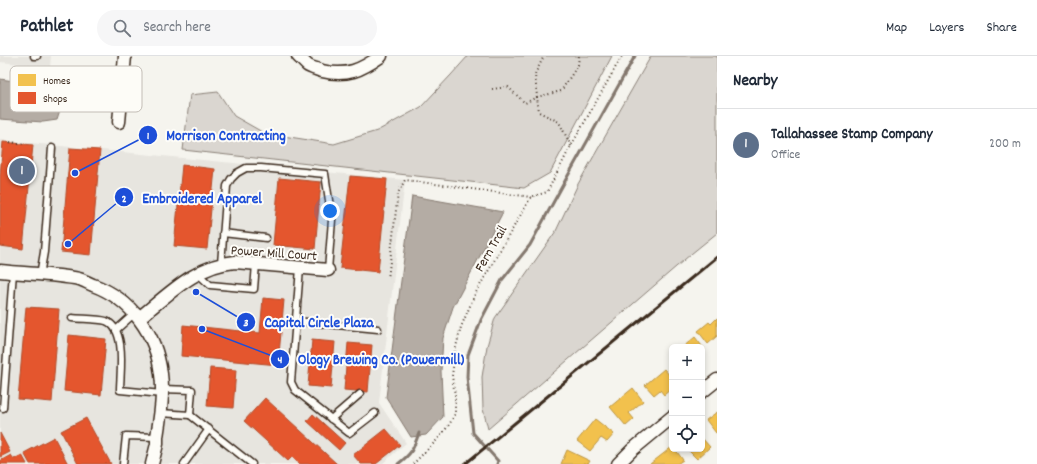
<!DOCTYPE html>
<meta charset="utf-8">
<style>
body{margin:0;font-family:Dekko,sans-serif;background:#f6f6f7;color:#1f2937}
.controls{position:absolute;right:12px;bottom:12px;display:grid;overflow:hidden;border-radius:6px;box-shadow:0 2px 6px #0003}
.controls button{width:36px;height:36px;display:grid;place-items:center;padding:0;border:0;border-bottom:1px solid #e0e1e3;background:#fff;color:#1f2937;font:20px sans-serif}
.you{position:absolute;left:330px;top:155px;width:14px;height:14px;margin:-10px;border:3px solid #fff;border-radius:50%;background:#1a73e8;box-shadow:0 0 0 6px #1a73e833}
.badge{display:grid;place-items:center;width:26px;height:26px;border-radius:50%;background:#0b8043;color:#fff;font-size:13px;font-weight:700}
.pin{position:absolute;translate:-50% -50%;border:2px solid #fff;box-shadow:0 1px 4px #0006}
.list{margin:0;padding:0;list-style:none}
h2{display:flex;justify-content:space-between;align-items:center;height:52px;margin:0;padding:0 16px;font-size:17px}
h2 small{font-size:13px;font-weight:400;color:#747a83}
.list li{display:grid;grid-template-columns:26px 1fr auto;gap:12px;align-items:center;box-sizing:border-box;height:72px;padding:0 16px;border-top:1px solid #e0e1e3}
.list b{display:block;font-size:15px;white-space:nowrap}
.list p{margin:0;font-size:13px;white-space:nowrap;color:#747a83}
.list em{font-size:13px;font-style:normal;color:#747a83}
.icon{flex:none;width:22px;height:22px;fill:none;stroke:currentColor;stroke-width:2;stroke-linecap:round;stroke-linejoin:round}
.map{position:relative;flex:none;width:717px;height:408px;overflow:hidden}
header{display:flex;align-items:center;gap:24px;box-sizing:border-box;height:56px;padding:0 20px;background:#fff;border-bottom:1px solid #e0e1e3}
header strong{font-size:19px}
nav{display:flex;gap:22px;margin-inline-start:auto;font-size:14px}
.search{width:280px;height:36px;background:#f6f6f7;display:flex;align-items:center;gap:10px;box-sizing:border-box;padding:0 14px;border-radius:22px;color:#747a83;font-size:15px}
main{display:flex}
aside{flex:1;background:#fff}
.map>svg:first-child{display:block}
.built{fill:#e7e5df}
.green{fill:#dad6d0;stroke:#8a8077}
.water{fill:#b4aca4;stroke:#84786e}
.homes{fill:#f2c14e;stroke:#bb9440}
.shops{fill:#e4572e;stroke:#b14a29}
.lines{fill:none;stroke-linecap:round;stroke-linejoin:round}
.stream{stroke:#84786e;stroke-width:3}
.lane-casing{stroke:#3b2a1e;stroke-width:9}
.street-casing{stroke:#3b2a1e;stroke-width:15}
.path{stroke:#3b2a1e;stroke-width:2;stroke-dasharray:1 3;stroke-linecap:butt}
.lane{stroke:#fdfcf7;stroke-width:6}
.street{stroke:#fdfcf7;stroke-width:12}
.rail{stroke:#3b2a1e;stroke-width:3}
.labels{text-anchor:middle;stroke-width:4;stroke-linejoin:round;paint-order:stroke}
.street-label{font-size:14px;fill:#3b2a1e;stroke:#fdfcf7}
.key{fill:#fdfcf7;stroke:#c3bdb6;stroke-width:1}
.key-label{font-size:11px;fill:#3b2a1e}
.leader{fill:none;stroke:#1d4ed8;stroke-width:1.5}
.callout-dot{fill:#1d4ed8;stroke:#fdfcf7;stroke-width:1.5}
.mark-label{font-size:12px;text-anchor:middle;font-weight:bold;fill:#fff}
.callout-label{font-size:15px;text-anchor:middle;font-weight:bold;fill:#1d4ed8;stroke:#fdfcf7;stroke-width:4;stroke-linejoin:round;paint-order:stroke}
</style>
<header>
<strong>Pathlet</strong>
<div class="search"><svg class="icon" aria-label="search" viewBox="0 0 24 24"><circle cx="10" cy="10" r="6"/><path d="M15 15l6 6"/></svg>Search here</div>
<nav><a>Map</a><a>Layers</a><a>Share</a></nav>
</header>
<main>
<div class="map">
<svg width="717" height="408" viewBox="0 0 717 408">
<rect width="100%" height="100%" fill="#f5f4ee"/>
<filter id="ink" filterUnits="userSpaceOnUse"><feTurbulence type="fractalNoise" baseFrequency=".025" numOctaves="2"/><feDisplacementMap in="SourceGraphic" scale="8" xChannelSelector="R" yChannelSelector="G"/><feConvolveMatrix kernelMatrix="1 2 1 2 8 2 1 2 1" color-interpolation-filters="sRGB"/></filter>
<g filter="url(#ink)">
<!-- built -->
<g class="built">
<path d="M0,0H51L50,11L0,6Z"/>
<path d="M0,84L405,124L379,347L406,387L382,408H0Z"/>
</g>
<!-- green -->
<g class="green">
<path d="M468,0H612L550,117L524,132L183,94L190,39L218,36L234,60L264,77L334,88L377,75L421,51L451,19Z"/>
<path d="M651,0H717V177L691,198L488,373L483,353L482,321L487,290L495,262L556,175L578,128Z"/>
</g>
<!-- water -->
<g class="water">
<path d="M0,23L56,31L61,36L59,58L57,64L43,66L0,63Z"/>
<path d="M412,140L503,156L453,251L443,282L441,315L443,361L426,379L411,381L386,341Z"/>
</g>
<!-- homes -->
<g class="homes">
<path d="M717,262V280L708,288L698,275L709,266L711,268Z"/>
<path d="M695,281L705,294L702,296V291H683Z"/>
<path d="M664,313L672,322V332L664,339L660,334L654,339L645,329Z"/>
<path d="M633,332L643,345L629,357L634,363L626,370L610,351Z"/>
<path d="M717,356V377H716L706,364Z"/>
<path d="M595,363L614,378L607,386L601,382L590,395L577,385Z"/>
<path d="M702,382L710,391L697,403L687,393H702Z"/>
<path d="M672,391V393H675L683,404L677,408H650Z"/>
<path d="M567,394L590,405L588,408H561Z"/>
</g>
<!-- shops -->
<g class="shops">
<path d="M3,86L33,89L23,193L0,190V119Z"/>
<path d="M70,92L100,94L91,199L61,196Z"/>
<path d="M182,109L215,113L207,193L174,190Z"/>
<path d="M350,120L387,123L378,216L340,212Z"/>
<path d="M279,122L321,126L315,193L273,189Z"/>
<path d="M263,242L284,244L278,309L181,300L183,269L260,277Z"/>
<path d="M26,251L59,253L52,346L18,343Z"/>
<path d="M69,279L106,283L101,339L64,335Z"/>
<path d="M312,284L335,286L331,332L308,330Z"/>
<path d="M348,287L372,289L368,336L344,334Z"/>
<path d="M210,312L236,314L233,352L207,350Z"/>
<path d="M265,342L337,408H300L292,401L288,405L244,365Z"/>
<path d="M313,358L345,387L339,394L307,365Z"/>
<path d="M86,362L111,408H78L61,375Z"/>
<path d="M386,373L400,389L376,408H361L353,399Z"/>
<path d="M0,377L10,396L0,401Z"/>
<path d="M54,381L68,408H30L24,397Z"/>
<path d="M11,399L14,403L22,399L27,408H0V405Z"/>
</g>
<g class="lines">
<!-- stream -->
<g class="stream">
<path d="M398,408C412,397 413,394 419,377"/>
<path d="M497,408L498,405L473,377L467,321L468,299L481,264L502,224L530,189L565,125L635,0"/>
</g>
<defs>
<g id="lane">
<path d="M34,0H37"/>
<path d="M223,177L266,182"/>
<path d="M221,208L227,130L231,123L237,117L246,112H261L325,118L332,164L328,214"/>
<path d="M300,212L291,326L295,334L349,377L375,357"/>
<path d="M197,217L210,229L254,233L256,208"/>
<path d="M40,219L44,196L52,92"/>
<path d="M72,262C81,263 98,263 106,265C127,273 120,317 120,334L162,338"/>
<path d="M296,265L378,273"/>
<path d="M116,274L135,257"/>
<path d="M3,352L13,216"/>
<path d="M160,357L190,359L192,334L162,333"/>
<path d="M190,359L252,408"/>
<path d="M331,363L360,338"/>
<path d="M123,408L126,380L157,381"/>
<path d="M184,408L209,373"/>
</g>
<g id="street">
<path d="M298,0C301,3 304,6 307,9C311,12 317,13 322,15C347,21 361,14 381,0"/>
<path d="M119,66L125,0"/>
<path d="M0,215C26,218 54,218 79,223C83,224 88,227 93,229C131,243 156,277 161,318C164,339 160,361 157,381V388L152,408"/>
<path d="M139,262C168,239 196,209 235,206L328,214"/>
<path d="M702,336L717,324"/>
<path d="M618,408L632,394L672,361"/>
</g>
</defs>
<!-- lane casing -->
<use href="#lane" class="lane-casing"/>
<!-- street casing -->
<use href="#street" class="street-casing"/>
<!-- path -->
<g class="path">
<path d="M492,33L508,31L525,47L537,41L535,18L544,0"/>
<path d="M10,86L24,88"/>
<path d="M571,90L559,66L539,56L537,41L561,35L578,9L579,0"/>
<path d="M388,223L398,137L405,124L413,125L531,141"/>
<path d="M413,408L437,384L449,369L455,358V339L452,320L455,295L461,271L475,238L531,141L547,136L571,90L622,0"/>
</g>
<!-- lane -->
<use href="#lane" class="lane"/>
<!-- street -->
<use href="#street" class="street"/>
<!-- rail -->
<path class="rail" d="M465,408L717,201"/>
</g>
</g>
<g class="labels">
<!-- street labels -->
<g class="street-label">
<text transform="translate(490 192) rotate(-60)" y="5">Fern Trail</text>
<text transform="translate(274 196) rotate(4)" y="5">Power Mill Court</text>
</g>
</g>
<!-- legend -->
<rect x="10" y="10" width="132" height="46" rx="6" class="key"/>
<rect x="18" y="18" width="18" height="12" fill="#f2c14e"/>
<rect x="18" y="36" width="18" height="12" fill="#e4572e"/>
<g class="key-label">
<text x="43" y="28">Homes</text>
<text x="43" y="46">Shops</text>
</g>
<!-- callouts -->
<path class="leader" d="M75 117L148 79M68 188L124 141M196 236L246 266M202 273L280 303"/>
<g class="callout-dot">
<circle cx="75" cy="117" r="4"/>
<circle cx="68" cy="188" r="4"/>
<circle cx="196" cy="236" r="4"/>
<circle cx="202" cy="273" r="4"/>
<circle cx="148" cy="79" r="10"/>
<circle cx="124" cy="141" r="10"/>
<circle cx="246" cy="266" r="10"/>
<circle cx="280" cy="303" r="10"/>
</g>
<g class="mark-label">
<text x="148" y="83">1</text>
<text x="124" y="146">2</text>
<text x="246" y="270">3</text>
<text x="280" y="307">4</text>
</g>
<g class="callout-label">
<text x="226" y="84">Morrison Contracting</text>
<text x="202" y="147">Embroidered Apparel</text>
<text x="319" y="271">Capital Circle Plaza</text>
<text x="381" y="308">Ology Brewing Co. (Powermill)</text>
</g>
</svg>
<div class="controls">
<button>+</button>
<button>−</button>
<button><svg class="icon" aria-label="locate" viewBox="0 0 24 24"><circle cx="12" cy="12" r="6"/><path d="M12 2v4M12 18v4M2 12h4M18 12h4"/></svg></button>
</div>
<div class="you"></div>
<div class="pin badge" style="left:22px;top:115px;background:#5c6f8a">1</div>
</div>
<aside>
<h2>Nearby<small></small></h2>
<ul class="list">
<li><span class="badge" style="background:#5c6f8a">1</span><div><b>Tallahassee Stamp Company</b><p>Office</p></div><em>200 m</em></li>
</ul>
</aside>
</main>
